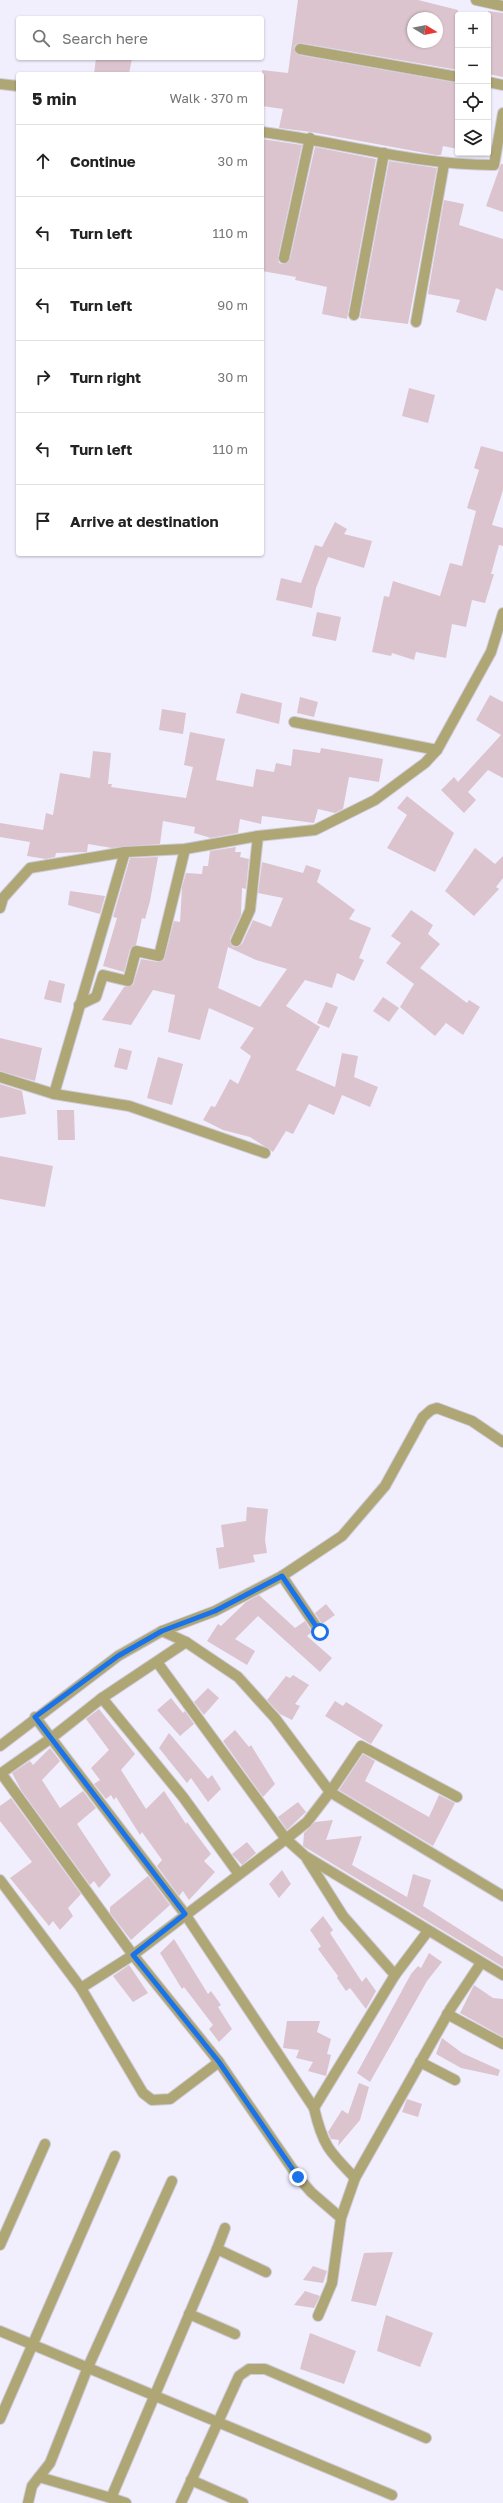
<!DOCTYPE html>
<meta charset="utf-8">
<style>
body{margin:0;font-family:"Golos Text",sans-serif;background:#f6f6f6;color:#222}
.controls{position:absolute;right:12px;top:12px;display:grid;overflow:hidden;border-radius:4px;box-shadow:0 1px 3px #0004}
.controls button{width:36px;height:36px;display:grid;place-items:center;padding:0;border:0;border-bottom:1px solid #e0e0e0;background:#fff;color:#222;font:20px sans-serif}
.compass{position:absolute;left:407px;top:12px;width:36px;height:36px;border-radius:50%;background:#fff;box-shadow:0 1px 3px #0004;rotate:100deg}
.stop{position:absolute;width:12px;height:12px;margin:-9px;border:3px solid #1a73e8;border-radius:50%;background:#fff}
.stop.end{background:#1a73e8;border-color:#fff;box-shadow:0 1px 4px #0008}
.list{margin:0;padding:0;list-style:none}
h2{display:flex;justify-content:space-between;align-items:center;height:52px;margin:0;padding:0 16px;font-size:17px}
h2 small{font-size:13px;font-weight:400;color:#767676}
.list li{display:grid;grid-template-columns:26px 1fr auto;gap:12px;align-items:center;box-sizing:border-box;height:72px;padding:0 16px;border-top:1px solid #e0e0e0}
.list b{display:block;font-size:15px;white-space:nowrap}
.list em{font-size:13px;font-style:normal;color:#767676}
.icon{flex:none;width:22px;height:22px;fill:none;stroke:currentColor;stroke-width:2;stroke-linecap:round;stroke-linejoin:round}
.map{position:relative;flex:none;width:503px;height:2503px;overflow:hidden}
.search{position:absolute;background:#fff;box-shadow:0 1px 3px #0004;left:16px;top:16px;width:248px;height:44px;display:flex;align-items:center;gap:10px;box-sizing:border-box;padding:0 14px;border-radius:4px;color:#767676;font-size:15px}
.panel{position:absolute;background:#fff;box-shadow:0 1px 3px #0004;left:16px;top:72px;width:248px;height:484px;border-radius:4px}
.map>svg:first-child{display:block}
.building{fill:#dcc4ce;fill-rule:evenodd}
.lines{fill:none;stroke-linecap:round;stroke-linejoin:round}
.lane-casing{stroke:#ceccd9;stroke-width:12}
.street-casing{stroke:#ceccd9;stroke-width:12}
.lane{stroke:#afa676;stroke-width:10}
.street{stroke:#afa676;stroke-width:10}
.route{stroke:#1a73e8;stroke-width:5}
</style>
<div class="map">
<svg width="503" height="2503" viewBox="0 0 503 2503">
<rect width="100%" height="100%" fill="#f1effd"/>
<!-- building -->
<g class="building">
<path d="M298,0H418L458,10V70L301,43L295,45L294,48L299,55L458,83V149L443,146L441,155H436L311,132L279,128L283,109L262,106V70L288,73ZM413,18H437V42H413Z"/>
<path d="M488,11L503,13V77L488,74Z"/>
<path d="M96,58H132L129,74H94Z"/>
<path d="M262,139L302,145L278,257L279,263L283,264L290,259L315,147L376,159L347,319L322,314L327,287L295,280L296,277L262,271Z"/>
<path d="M389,161L437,168L408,324L360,318Z"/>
<path d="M501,164H503V212L486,206Z"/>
<path d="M444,200L464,204L459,225L503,239V291L496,288L486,321L456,312L460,300L428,294Z"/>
<path d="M409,388L435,395L428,423L402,416Z"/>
<path d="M481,446L503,452V490L492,525L503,528V546L499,545L491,574H494L485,603L472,600L466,627L452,624L446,658L416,652L414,660L392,653L391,656L372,652L384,596L389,597L393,581L440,596L450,563L462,566L476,511L467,508L479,470L474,468Z"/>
<path d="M335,522L347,529L344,534L372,541L364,568L328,557L316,588L312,608L276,600L281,578L301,583L315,545L322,547Z"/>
<path d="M317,612L341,617L336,641L312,636Z"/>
<path d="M241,693L282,703L279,724L236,713Z"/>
<path d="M490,695L503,702V778L488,770L468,792L476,800L464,813L441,790L454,777L458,782L501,735L476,720Z"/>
<path d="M300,697L318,702L314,717L297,713Z"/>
<path d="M162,709L186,713L183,734L159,730Z"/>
<path d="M190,732L225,739L216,780L253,787L256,769L274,772L276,763L291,766L293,749L320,753L321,748L383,759L379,782L349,777L343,809L335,813L318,809L314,823L262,816L261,824L240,819L238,833L211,838L194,833L195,827L163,821L160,844L112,848L88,844L87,852L56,853L55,857L46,859L27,856L30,842L0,837V823L43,830L46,813L53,815L60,773L90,778L93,751L111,753L108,784H112L111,787L186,798L193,767L184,765Z"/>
<path d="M407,796L454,833L435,872L387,848L407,815L397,808Z"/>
<path d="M236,847L235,852H241L240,857L249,859L246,889L242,888L241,915L230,939L233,947H237L242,944L253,920L271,927L283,898L258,893L262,862L303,873L306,865L321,870L317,882L355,910L349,919L371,928L359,958L364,960L354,981L337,973L332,988L305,980L286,1006L320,1027L296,1070L335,1087L342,1053L358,1056L354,1077L378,1087L370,1107L342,1095L334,1115L309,1104L293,1134L286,1131L273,1152L250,1137L223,1130L203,1120L211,1106L215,1107L230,1079L238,1084L251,1056L240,1048L254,1028L209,1008L200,1040L168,1032L175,995L153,990L131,1025L102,1020L124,987L133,985L141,959L158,962L164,960L174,921L180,922L182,887L186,873L202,874L203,866H208L210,851ZM228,947L256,960L287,969L260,1007L218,988Z"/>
<path d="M475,848L495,864L503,856V878L496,887L499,889L474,916L445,891Z"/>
<path d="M158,857L150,901L145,919L142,918L136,945L130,949L124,972L103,966L117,918L113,917L130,858Z"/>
<path d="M70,891L105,896L100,914L68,905Z"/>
<path d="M411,910L433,925L428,934L440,944L420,968L467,1003L469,1000L480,1007L463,1035L446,1023L435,1036L400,1007L414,984L386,963L401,943L391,936Z"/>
<path d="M49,980L65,984L61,1003L44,999Z"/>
<path d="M383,997L399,1008L389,1022L373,1011Z"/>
<path d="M326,1002L338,1007L329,1028L317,1023Z"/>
<path d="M0,1038L42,1048L35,1081L0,1071Z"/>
<path d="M119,1048L132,1051L127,1070L114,1067Z"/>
<path d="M158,1057L183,1064L172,1105L147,1098Z"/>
<path d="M0,1084L22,1091L26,1114L0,1118Z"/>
<path d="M57,1110H74L75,1140H58Z"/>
<path d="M0,1156L53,1166L45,1207L0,1199Z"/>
<path d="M247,1507L268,1509L265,1540L267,1553L253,1555L255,1562L219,1569L216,1548L224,1547L221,1525L246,1521Z"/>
<path d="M259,1595L295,1628L305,1621L312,1632L307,1636L332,1658L320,1672L258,1616L235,1639L255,1651L247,1665L207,1641L218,1624L221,1626L246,1602Z"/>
<path d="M326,1604L335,1615L322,1624L315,1613Z"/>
<path d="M293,1675L309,1685L295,1704L300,1706L292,1720L280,1714L267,1700L286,1676L290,1678Z"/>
<path d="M208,1688L219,1698L204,1715L194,1702Z"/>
<path d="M171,1698L183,1713L185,1711L194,1724L180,1736L157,1710Z"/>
<path d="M335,1701L343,1706L346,1702L383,1725L371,1744L325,1716Z"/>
<path d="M99,1709L135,1754L121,1770L146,1809L164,1791L186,1824L187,1822L211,1854L204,1861L215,1872L189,1900L183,1891L179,1896L157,1866L162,1860L142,1832L140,1835L116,1797L114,1800L111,1795L106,1799L94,1784L100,1780L91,1768L109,1750L86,1719Z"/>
<path d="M235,1730L249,1747L251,1745L275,1784L263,1797L223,1741Z"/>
<path d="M169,1733L208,1779L212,1775L221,1789L208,1802L191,1778L187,1783L159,1748Z"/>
<path d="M50,1748L60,1761L42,1780L60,1808L83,1791L96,1808L77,1824L111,1875L99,1888L94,1881L90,1885L21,1790L12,1773L30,1761L33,1765Z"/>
<path d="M363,1754L375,1761L365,1781L429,1817L439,1795L455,1803L433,1846L339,1790Z"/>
<path d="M11,1798L81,1894L68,1908L73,1916L60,1930L53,1921L49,1926L10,1878L32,1862L0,1821V1806Z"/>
<path d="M298,1802L306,1812L287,1830L278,1817Z"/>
<path d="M333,1820L326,1840L362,1836L352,1865L407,1897L413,1874L431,1880L423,1906L503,1957V1967L303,1846L304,1833L315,1822Z"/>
<path d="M247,1842L256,1853L242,1865L232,1854Z"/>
<path d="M282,1870L291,1884L279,1898L269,1884Z"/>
<path d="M148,1876L170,1905L131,1940L110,1913V1907Z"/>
<path d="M323,1916L333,1930L330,1933L362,1982L366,1977L376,1991L366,2009L350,1988L346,1991L337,1978L338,1976L318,1949L321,1946L310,1930Z"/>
<path d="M174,1939L208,1994L211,1991L221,2005L218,2007L232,2029L219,2042L209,2029L213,2025L184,1987L182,1989L160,1953Z"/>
<path d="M429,1953L442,1962L427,1981L370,2082L357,2073L411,1974L418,1966L421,1968Z"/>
<path d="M129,1965L148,1993L133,2002L113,1976Z"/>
<path d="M474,1985L493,1998L503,1999V2037L460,2013Z"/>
<path d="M287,2021H320L317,2032L331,2039L327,2054L331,2055L326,2076L308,2071L313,2062L296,2058L299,2050L283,2048Z"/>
<path d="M442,2038L462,2053L500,2070L498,2076L461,2068L436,2054Z"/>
<path d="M359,2083L369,2087L360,2120L338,2146L339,2140L331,2139L328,2132L342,2110L348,2114Z"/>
<path d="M407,2099L422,2104L418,2117L402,2112Z"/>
<path d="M393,2252L376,2306L351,2301L364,2253Z"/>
<path d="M313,2266L327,2271L323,2283L303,2280Z"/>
<path d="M305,2291L320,2296L314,2308L294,2305Z"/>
<path d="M386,2315L433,2333L420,2367L377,2351Z"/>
<path d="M310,2333L356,2351L344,2384L300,2369Z"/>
</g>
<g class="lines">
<defs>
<path id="lane" d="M330,1792L361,1746L457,1797"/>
<g id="street">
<path d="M476,0L503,6"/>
<path d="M300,49L458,77"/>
<path d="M488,82L503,85"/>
<path d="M0,84L18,86"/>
<path d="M262,132C339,142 415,165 494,165L503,113"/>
<path d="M284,258L310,138"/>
<path d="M354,315L384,153"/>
<path d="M416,322L444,164"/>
<path d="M294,722L437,750"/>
<path d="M0,908L3,898L30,868L125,852L185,849L258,836L315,830L375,800L425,763L437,750L491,652L503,613"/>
<path d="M236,941L250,910L258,836"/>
<path d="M79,1005L96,997L103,975L128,981L136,951L159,956L185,849"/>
<path d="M0,1077L54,1094L125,852"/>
<path d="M54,1094L129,1106L265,1153"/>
<path d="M282,1576L320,1632"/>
<path d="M157,1662L286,1839L305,1856L503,1975"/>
<path d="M102,1698L183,1797L238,1873"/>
<path d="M35,1717L185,1914L314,2108C323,2146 329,2151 355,2178"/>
<path d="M0,1746L118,1656L162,1631L215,1611L282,1576L342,1536L385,1486L423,1417L431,1410L437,1408L472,1421L503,1442"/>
<path d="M1,1773L133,1955L219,2062L298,2177L311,2192L341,2218"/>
<path d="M0,1774L50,1739L102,1698L186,1642"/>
<path d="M330,1792L503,1896"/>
<path d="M307,1859L343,1916L395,1975"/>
<path d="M0,1880L81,1988L133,1955L286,1839L307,1822L330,1792L275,1718L238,1677L186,1642L162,1631"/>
<path d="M81,1988L143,2093L152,2100L170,2099L219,2062"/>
<path d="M447,2014L503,2044"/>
<path d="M420,2062L455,2080"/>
<path d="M314,2108L395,1975L428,1931"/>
<path d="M0,2245L45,2144"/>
<path d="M217,2249L225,2228"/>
<path d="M189,2314L235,2334"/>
<path d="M318,2316L332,2283L341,2218L355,2178L451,2008L481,1963"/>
<path d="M0,2331L392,2495"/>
<path d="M0,2419L115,2156"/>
<path d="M39,2477L50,2463L88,2367L172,2181"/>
<path d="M191,2480L243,2503"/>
<path d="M111,2498L126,2503"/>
<path d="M28,2503L32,2486L39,2477L111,2498L217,2249L266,2272"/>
<path d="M181,2503L239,2376L249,2369H265L426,2438"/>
</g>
</defs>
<!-- lane casing -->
<use href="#lane" class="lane-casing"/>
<!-- street casing -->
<use href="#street" class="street-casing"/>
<!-- lane -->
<use href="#lane" class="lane"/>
<!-- street -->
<use href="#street" class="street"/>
</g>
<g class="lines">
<!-- route -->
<path class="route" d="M298,2177L219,2062L133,1955L185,1914L35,1717L118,1656L162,1631L215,1611L282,1576L320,1632"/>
</g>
</svg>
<div class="controls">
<button>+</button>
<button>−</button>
<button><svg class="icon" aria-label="locate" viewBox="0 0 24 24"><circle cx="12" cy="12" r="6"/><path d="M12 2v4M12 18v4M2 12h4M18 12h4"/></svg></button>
<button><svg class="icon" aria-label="layers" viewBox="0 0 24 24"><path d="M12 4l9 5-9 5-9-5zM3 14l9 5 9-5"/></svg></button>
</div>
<svg class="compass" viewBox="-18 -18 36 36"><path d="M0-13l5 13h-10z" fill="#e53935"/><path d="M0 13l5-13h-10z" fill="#767676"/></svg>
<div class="stop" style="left:320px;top:1632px"></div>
<div class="stop end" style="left:298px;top:2177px"></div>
<div class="search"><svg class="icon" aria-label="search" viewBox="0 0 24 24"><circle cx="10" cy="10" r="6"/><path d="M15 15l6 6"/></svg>Search here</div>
<section class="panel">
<h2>5 min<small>Walk · 370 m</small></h2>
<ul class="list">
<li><svg class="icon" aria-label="ahead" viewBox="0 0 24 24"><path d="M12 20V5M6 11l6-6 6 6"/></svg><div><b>Continue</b></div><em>30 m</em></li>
<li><svg class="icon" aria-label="left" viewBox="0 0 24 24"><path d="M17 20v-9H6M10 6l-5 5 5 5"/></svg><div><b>Turn left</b></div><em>110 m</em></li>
<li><svg class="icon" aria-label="left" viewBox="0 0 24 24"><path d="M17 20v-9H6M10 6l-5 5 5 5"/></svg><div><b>Turn left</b></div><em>90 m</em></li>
<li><svg class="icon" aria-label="right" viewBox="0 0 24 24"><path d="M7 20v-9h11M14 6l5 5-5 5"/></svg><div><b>Turn right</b></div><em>30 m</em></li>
<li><svg class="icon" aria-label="left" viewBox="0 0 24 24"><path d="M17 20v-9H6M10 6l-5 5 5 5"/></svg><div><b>Turn left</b></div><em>110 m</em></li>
<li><svg class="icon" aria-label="arrive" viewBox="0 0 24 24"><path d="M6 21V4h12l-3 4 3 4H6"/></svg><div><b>Arrive at destination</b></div></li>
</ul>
</section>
</div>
